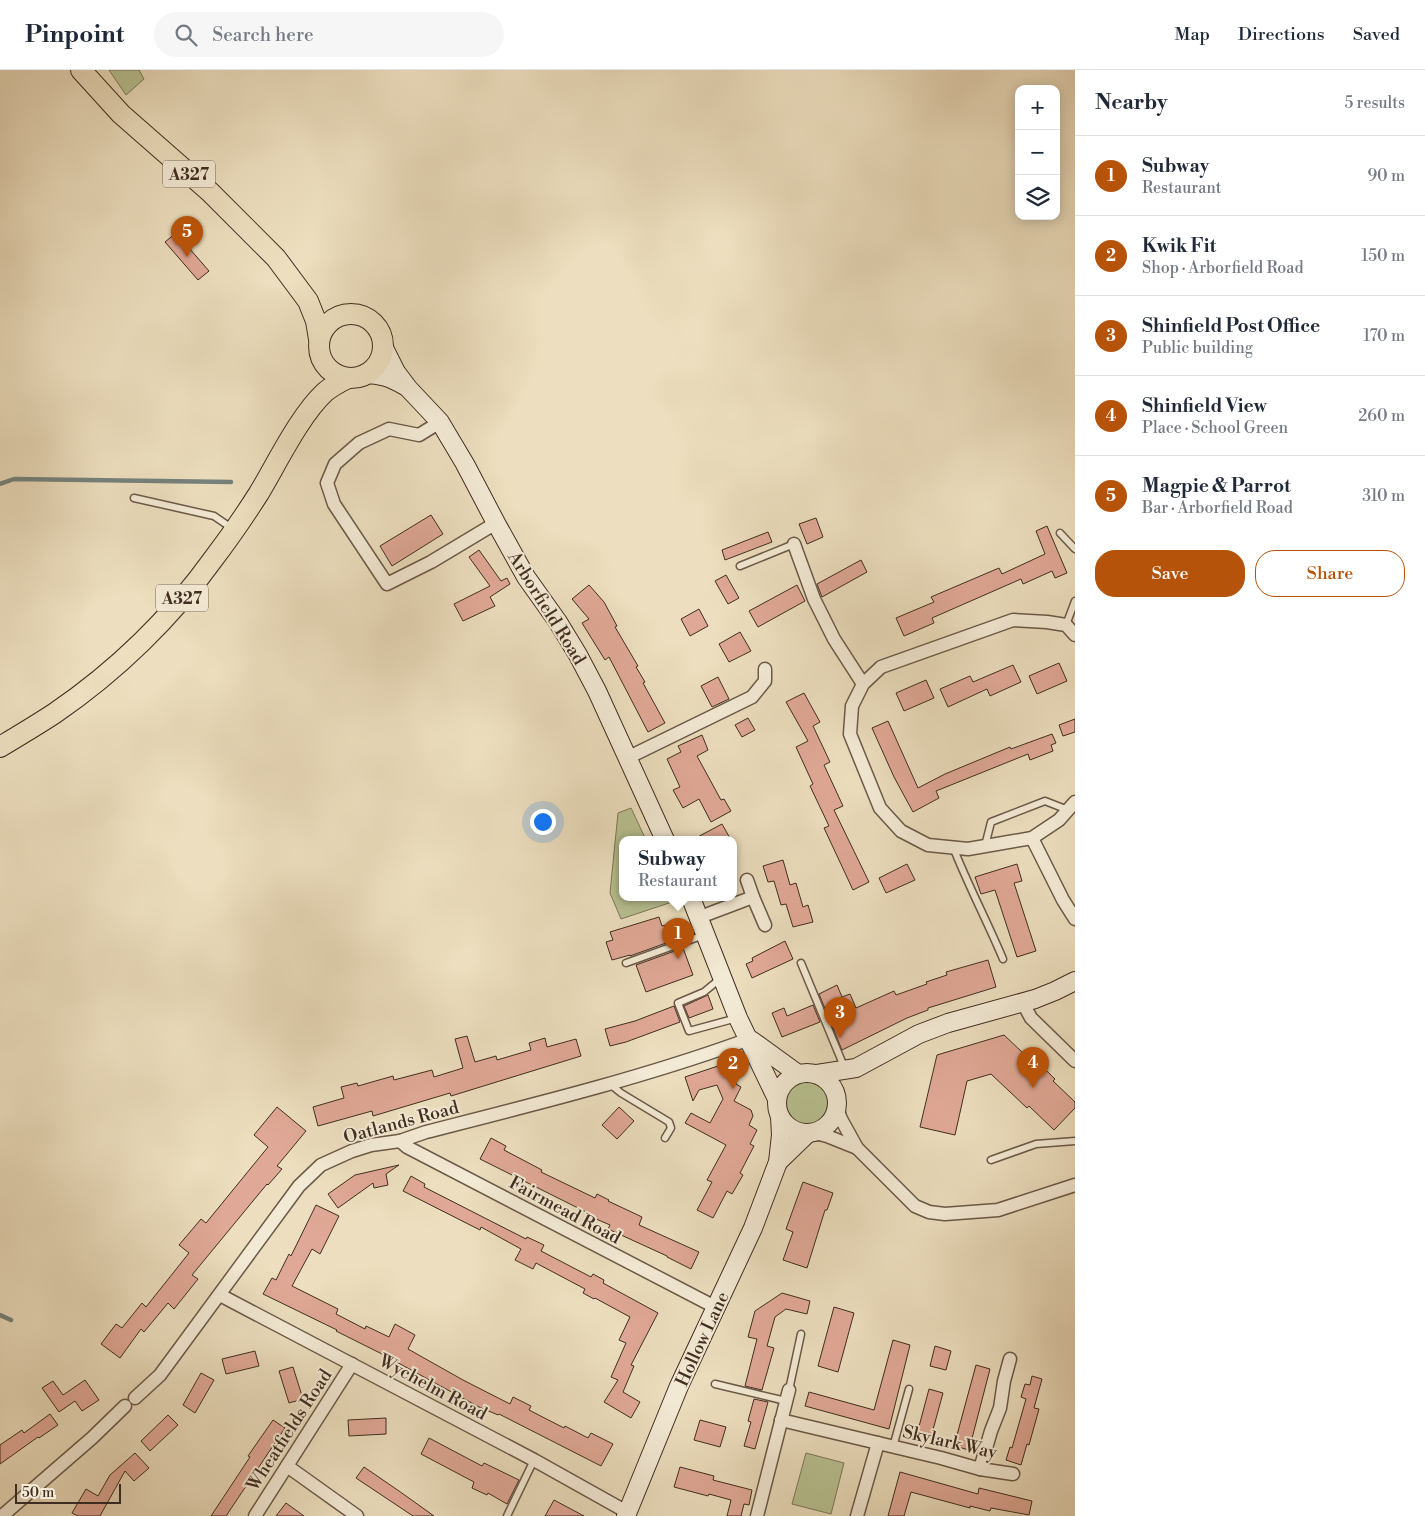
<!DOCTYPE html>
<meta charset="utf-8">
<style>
body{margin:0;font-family:"Libre Bodoni",serif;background:#f6f6f7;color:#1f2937}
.controls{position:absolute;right:15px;top:15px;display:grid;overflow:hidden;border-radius:10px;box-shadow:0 2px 12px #0003}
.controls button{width:45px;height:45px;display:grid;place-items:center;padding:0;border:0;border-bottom:1px solid #e0e1e3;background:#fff;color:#1f2937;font:25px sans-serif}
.scale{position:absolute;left:15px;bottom:12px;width:106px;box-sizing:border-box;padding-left:5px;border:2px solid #402d21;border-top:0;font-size:14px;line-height:18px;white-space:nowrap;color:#402d21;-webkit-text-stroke:4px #f3ead5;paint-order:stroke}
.you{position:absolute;left:542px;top:751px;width:18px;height:18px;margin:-12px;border:4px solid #fff;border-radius:50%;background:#1a73e8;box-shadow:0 0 0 8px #1a73e833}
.badge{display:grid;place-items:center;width:32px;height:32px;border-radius:50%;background:#b45309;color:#fff;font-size:16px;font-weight:700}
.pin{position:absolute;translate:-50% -41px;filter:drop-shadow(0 1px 2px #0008)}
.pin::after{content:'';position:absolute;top:26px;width:18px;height:15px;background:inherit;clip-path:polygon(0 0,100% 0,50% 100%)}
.popup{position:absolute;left:619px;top:766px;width:118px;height:65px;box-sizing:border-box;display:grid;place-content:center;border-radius:10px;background:#fff;filter:drop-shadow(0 1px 4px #0005);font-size:16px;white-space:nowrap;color:#747a83}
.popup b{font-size:19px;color:#1f2937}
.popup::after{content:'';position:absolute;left:50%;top:100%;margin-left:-10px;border:10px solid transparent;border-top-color:#fff}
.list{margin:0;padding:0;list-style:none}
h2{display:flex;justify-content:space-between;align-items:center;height:65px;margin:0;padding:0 20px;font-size:21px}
h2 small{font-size:16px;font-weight:400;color:#747a83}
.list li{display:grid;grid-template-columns:32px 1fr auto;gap:15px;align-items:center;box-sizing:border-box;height:80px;padding:0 20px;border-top:1px solid #e0e1e3}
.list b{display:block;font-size:19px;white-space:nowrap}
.list p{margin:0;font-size:16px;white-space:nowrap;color:#747a83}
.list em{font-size:16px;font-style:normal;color:#747a83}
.actions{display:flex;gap:10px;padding:15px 20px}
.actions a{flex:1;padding:11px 0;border:1px solid #b45309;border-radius:20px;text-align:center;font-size:18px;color:#b45309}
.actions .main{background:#b45309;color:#fff}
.icon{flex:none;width:28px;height:28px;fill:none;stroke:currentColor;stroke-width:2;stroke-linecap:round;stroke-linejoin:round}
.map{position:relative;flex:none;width:1075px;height:1446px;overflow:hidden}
header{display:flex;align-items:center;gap:30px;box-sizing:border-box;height:70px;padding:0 25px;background:#fff;border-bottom:1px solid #e0e1e3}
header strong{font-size:24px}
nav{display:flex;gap:28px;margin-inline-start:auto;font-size:18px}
.search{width:350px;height:45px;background:#f6f6f7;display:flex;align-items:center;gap:12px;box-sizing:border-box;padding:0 18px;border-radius:28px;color:#747a83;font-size:19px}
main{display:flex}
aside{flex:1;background:#fff}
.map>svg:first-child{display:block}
.green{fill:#b8c191;stroke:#7c7759}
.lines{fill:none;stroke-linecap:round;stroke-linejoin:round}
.stream{stroke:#76827c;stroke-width:4.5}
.building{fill:#e0a896;stroke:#402d21}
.service-casing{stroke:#6b5948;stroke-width:9}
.minor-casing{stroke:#6b5948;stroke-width:15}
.secondary-casing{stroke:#402d21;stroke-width:20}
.primary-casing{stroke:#402d21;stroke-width:22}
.service{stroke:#f3ead5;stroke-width:6}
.minor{stroke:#f3ead5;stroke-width:12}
.secondary{stroke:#f3ead5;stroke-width:18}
.primary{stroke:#ecdebe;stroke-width:20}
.labels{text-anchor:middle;stroke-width:4;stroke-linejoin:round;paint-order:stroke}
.shield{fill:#f3ead5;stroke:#766657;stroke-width:1}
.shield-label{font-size:16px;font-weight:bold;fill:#402d21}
.street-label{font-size:18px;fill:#402d21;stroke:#f3ead5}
</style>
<header>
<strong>Pinpoint</strong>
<div class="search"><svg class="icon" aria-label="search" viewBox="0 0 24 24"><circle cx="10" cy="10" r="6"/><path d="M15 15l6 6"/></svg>Search here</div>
<nav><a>Map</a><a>Directions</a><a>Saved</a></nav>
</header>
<main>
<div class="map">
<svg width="1075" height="1446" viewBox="0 0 1075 1446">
<rect width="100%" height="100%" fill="#ecdebe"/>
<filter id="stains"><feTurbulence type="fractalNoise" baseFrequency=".004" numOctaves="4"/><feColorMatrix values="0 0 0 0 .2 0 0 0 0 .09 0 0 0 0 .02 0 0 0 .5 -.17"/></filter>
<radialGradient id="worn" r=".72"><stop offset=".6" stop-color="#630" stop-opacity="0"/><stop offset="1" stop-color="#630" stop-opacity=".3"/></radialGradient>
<!-- green -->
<g class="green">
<path d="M109,0H139L144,9L126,25Z"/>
<path d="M631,738L646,770H623V828H673L675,831L621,849L610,823L618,743Z"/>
<circle cx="807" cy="1033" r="23"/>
<path d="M806,1383L844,1393L831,1444L792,1434Z"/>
</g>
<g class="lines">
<!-- stream -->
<g class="stream">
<path d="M0,414L14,409L231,412"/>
<path d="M0,1245L11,1250"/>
</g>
</g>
<!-- building -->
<g class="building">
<path d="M176,163L209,201L198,210L165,172Z"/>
<path d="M431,445L443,464L392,496L380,476Z"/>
<path d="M816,448L823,467L807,474L799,454Z"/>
<path d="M1047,456L1067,503L1055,508L1052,501L1023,514L1021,509L932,548L934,553L904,566L896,548L934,532L931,527L999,498L1002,504L1045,484L1036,461Z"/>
<path d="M768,462L772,472L725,490L722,480Z"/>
<path d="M479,480L501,511L507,508L510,514L490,527L495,536L463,551L454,534L490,516L469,487Z"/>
<path d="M861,490L867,502L822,527L817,514Z"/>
<path d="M726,505L739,528L728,534L715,511Z"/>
<path d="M589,515L604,532L617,556L615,557L638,596L636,597L645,612L643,613L665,653L648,662L609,587L605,590L582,553L589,549L572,529Z"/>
<path d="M797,515L805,531L758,557L749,541Z"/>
<path d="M699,539L708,556L690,566L681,549Z"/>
<path d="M740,562L751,581L729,592L719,574Z"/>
<path d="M1059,593L1067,611L1037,624L1029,606Z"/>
<path d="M1013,595L1021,612L990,626L987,619L948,637L940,619L970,606L973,612Z"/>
<path d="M718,607L729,629L712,637L701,616Z"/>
<path d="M926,610L934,628L904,641L896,623Z"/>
<path d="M804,623L820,652L813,656L830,692L824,695L843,736L834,740L869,812L853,820L824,758L829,756L810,716L813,714L796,677L808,671L786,632Z"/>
<path d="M748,648L755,660L742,667L735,655Z"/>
<path d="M1075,649V662L1063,666L1059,655Z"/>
<path d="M888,651L918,718L945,704L1010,677L1011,679L1052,664L1056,673L1051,675L1053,681L1030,690L1028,684L936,721L939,728L913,742L894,707L872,658Z"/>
<path d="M702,665L708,680L697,686L721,730L724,729L731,741L711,752L699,729L683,738L673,720L680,717L667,689L681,682L678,676Z"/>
<path d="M722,754L731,770H692Z"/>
<path d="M783,790L790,815L796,813L803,837L808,835L813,852L793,857L786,834L781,835L774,811L768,812L763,796Z"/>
<path d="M907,794L915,810L886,823L879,808Z"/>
<path d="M1017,794L1022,811L1014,813L1036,881L1017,887L995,820L981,824L975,807Z"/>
<path d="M659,847L662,856L675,852L680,868L630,886V885L612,890L606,872L613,870L610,862Z"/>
<path d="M785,871L793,889L752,908L746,894L753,891L752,888Z"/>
<path d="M683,878L693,905L646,922L636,895Z"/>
<path d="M988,890L996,917L928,938V940L907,948L842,980L819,924L837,915L842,927L850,924L856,938L894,921L896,925L927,914L926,912L947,905L946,902Z"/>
<path d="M708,925L713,939L689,948L684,936Z"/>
<path d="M813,935L820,952L782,967L772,943L784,938L787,946Z"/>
<path d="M674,936L680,952L626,972L610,976L605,959L635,951Z"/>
<path d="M1004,965L1023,983L1025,980L1055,1009L1053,1011L1075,1032V1038L1054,1060L1029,1036L1027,1038L991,1004L967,1011L955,1065L920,1057L937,985Z"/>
<path d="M467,966L475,992L496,986L497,990L531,980L529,973L545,968L547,977L576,969L581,986L451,1026L450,1023L373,1046L372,1041L318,1056L313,1037L344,1028L341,1017L357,1013L358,1016L393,1006L394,1010L432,1000L434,1007L463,998L455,969Z"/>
<path d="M730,992L736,1014L741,1017L734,1031L751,1040L753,1046L749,1055L757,1060L750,1074L754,1076L740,1103L743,1105L732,1124L727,1121L713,1148L697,1140L712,1112L707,1110L726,1075L685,1053L691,1043L710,1053L723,1029L717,1015L699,1020L693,1031L685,1007Z"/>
<path d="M277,1037L306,1061L277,1096L282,1099L268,1115L267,1114L192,1205L198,1209L174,1239L168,1233L144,1262L141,1259L120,1288L101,1274L116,1254L122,1258L142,1233L146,1237L189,1183L179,1175L201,1149L206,1153L268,1077L254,1065Z"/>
<path d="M619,1037L634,1051L617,1069L602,1055Z"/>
<path d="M491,1068L506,1076L504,1080L542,1100L541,1102L595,1128L597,1124L609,1130L608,1131L642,1147L639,1155L699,1182L691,1199L667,1187V1186L608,1159L610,1155L587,1145L588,1143L480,1089Z"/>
<path d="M399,1095L386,1104L388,1115L374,1118L373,1113L338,1138L328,1124L355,1105Z"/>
<path d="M411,1106L425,1114L424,1117L526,1169L527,1167L544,1175L541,1181L591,1207L593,1204L604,1210L603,1213L658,1243L631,1295L634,1296L623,1322L640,1332L631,1348L604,1332L618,1310L611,1307L626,1273L619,1270L630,1247L595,1228L594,1229L583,1223L585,1219L536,1193L533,1199L515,1190L521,1179L481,1157L480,1160L403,1121Z"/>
<path d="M803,1112L833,1123L827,1140H825L807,1198L783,1190L793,1162L786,1159Z"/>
<path d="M316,1135L339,1146L320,1184L312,1179L292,1216L338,1239L336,1244L365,1259L366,1256L389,1267L395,1254L415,1265L408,1279L463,1310L510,1334L513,1327L531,1336L529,1340L564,1358L565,1356L588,1368L591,1363L613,1374L601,1396L499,1344L498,1345L479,1337L380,1283L336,1261L337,1260L263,1224L272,1208L276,1210L289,1184L291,1186Z"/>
<path d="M782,1223L810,1231L807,1244L786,1239L775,1247L767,1276L774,1278L762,1320L745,1316L757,1269L748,1267L755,1241Z"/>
<path d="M834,1237L854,1243L838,1302L818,1296Z"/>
<path d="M893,1270L910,1275L889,1359L805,1336L809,1322L874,1340Z"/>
<path d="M935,1276L951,1281L946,1300L930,1296Z"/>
<path d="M255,1281L259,1296L226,1304L222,1289Z"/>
<path d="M976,1295L990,1299L969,1380L954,1376Z"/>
<path d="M293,1297L303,1329L289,1333L279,1301Z"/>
<path d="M201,1303L214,1310L195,1343L183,1335Z"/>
<path d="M1032,1306L1042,1309L1034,1338L1039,1339L1029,1375L1027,1374L1021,1395L1006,1390L1010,1377L1012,1378L1026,1329L1021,1327L1025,1314L1030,1315Z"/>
<path d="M85,1310L99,1330L82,1341L75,1331L59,1342L42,1318L53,1311L63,1325Z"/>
<path d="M929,1319L943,1323L931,1367L917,1364Z"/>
<path d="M754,1329L768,1332L755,1379L744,1376L751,1352L748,1351Z"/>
<path d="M50,1344L58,1355L39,1368L38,1367L0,1394V1375L22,1360L24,1363Z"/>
<path d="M168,1345L178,1355L150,1381L141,1371Z"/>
<path d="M386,1348V1364L349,1366L348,1350Z"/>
<path d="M273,1350L285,1358L226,1446H211L250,1387L248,1386Z"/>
<path d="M700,1350L726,1357L720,1377L694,1370Z"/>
<path d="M429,1368L482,1396L484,1393L519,1410L507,1434L488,1423L487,1425L472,1418L474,1412L421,1384Z"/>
<path d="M135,1383L149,1398L134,1411L125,1401L100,1446H78L72,1443L86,1419L98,1426L110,1405Z"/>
<path d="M364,1397L399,1421L434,1446H413L356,1408Z"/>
<path d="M680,1397L714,1406L713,1410L752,1420L749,1435L744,1434L741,1446H727L731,1430L709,1424L708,1426L674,1417Z"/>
<path d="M900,1402L978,1424L979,1418L1032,1431L1029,1445L991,1438L990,1441L970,1436V1438L911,1422L904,1446H888Z"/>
<path d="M554,1430L584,1446H545Z"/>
<path d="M286,1433L304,1446H276Z"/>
</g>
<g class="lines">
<defs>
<g id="service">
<path d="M134,428L214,446L233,459"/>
<path d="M1060,463L1075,479"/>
<path d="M740,496L794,474"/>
<path d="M1066,555L1075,531"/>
<path d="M985,776L991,752L1045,731L1068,740"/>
<path d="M953,777C968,815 987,851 1003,889"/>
<path d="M626,893L704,865"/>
<path d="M801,893L845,999"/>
<path d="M721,908L704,922L678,933L689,961L737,948"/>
<path d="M610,1014L621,1023L669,1052L671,1058L665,1068"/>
<path d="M991,1090L1036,1074L1075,1071"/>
<path d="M715,1314L786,1331"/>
<path d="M789,1320L801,1264"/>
<path d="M893,1377L909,1319"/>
<path d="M507,1446L534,1390"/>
</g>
<g id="minor">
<path d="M440,352L419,365L389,359L359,373L335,394L327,413L334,434L387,514L431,492L496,453"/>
<path d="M794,474L814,529L834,569L863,614"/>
<path d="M1075,565L1066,555L1047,552L1013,550L881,597L863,614L852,636L850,664L880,738L901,761L928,775L968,779L1032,768L1059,750L1075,732"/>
<path d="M627,688L752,627L765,611V599"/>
<path d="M1032,768L1063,830L1075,849"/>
<path d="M753,827L765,855"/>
<path d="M700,847L753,827L747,810"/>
<path d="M1023,933L1031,948L1075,991"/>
<path d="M837,1038L841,1049L857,1078L915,1136L929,1142L945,1144L998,1140L1075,1115"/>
<path d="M814,1063L827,1066L857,1078"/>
<path d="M400,1071L407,1077L717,1238"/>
<path d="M220,1225L534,1390L627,1442"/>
<path d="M135,1328L160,1305L299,1116L321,1095L352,1081L371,1075L400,1071L426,1062C532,1035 638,1009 741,972L748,968"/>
<path d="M781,1350L941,1388L980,1399L1013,1404"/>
<path d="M287,1396L357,1446"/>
<path d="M980,1399L991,1361L1000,1338L1004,1311L1010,1289"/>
<path d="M2,1446L92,1368L125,1336"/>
<path d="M255,1446L352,1294"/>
<path d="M757,1446L789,1320"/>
<path d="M857,1446L878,1373"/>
</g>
<g id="secondary">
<path d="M383,276L396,302L408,318L440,352L465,394L496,453L526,507L558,552L578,585L597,621L665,770"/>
<path d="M365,304C381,304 391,308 405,316"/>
<path d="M691,828L738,948L777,1029"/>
<path d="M751,970L798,1004"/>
<circle cx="807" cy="1033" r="30"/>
<path d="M817,1004L856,998L919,964L948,953L1035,929L1055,921L1075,911"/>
<path d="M778,1092L808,1063"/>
<path d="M626,1446L679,1316L753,1158L778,1092L781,1065L780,1047"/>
</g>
<g id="primary">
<path d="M81,0L121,44L210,122L276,188L308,231L316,251L319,269"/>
<circle cx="351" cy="276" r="32"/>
<path d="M0,677C18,666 37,655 55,643C115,602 171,548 214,488C230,467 245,445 259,423C277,393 300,345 325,322C332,316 340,312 348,308"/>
</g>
</defs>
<!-- service casing -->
<use href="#service" class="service-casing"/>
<!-- minor casing -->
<use href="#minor" class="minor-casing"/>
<!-- secondary casing -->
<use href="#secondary" class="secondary-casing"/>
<!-- primary casing -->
<use href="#primary" class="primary-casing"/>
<!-- service -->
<use href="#service" class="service"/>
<!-- minor -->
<use href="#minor" class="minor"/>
<!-- secondary -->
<use href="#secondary" class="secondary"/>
<!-- primary -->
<use href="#primary" class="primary"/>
</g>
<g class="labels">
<!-- shield labels -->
<g class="shield">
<rect x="163" y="90.5" width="52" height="27" rx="4"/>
<rect x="156" y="514.5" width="52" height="27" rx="4"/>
</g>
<g class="shield-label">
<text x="189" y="110">A327</text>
<text x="182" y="534">A327</text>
</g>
<!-- street labels -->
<g class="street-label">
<text transform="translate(547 538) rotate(58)" y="6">Arborfield Road</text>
<text transform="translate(401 1052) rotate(-15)" y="6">Oatlands Road</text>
<text transform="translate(565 1140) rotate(28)" y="6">Fairmead Road</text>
<text transform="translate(702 1269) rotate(-65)" y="6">Hollow Lane</text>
<text transform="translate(433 1317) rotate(28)" y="6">Wychelm Road</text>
<text transform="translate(289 1360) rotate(-57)" y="6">Wheatfields Road</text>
<text transform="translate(950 1372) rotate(13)" y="6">Skylark Way</text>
</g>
</g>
<rect width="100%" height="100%" filter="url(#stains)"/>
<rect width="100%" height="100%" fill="url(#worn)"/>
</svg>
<div class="controls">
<button>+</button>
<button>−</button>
<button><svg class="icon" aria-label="layers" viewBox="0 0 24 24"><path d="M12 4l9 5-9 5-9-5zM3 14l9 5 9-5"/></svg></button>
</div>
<div class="scale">50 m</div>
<div class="you"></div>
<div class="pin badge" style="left:678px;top:889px">1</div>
<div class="popup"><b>Subway</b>Restaurant</div>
<div class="pin badge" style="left:733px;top:1019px">2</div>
<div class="pin badge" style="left:840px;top:968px">3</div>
<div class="pin badge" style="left:1033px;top:1018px">4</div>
<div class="pin badge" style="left:187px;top:187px">5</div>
</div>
<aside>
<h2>Nearby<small>5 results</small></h2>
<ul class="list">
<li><span class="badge">1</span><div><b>Subway</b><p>Restaurant</p></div><em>90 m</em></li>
<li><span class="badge">2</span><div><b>Kwik Fit</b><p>Shop · Arborfield Road</p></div><em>150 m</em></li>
<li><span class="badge">3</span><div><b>Shinfield Post Office</b><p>Public building</p></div><em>170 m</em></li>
<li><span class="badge">4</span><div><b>Shinfield View</b><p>Place · School Green</p></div><em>260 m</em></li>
<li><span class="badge">5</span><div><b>Magpie &amp; Parrot</b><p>Bar · Arborfield Road</p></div><em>310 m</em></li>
</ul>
<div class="actions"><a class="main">Save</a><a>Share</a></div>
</aside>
</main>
